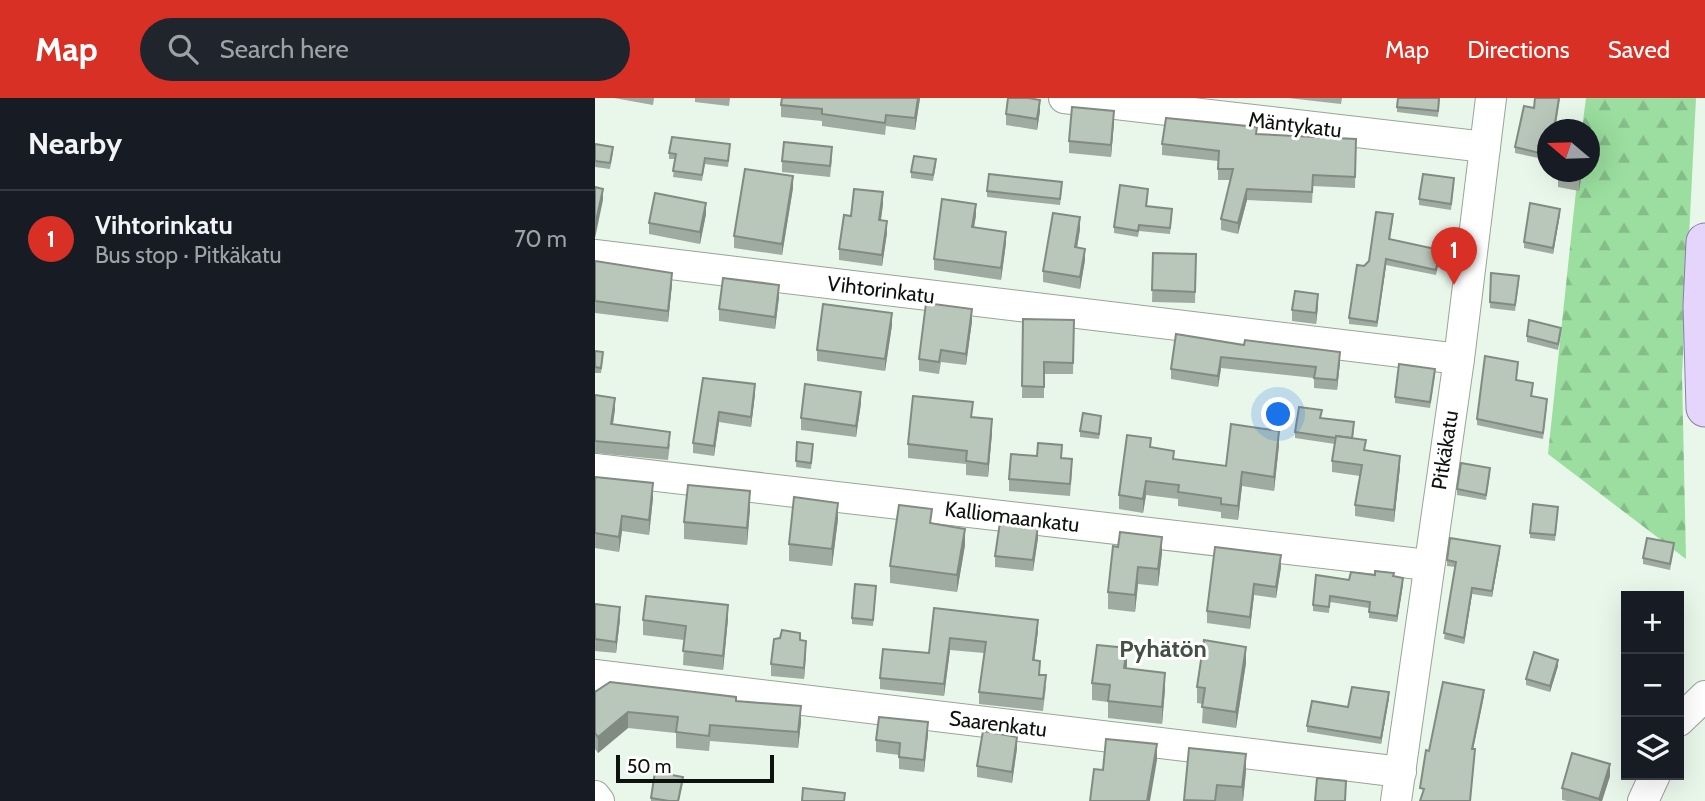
<!DOCTYPE html>
<meta charset="utf-8">
<style>
body{margin:0;font-family:Cabin,sans-serif;background:#20242c;color:#f1f3f6}
.controls{position:absolute;right:21px;bottom:21px;display:grid;overflow:hidden;border-radius:0px;box-shadow:0 7px 28px #0002}
.controls button{width:63px;height:63px;display:grid;place-items:center;padding:0;border:0;border-bottom:2px solid #363941;background:#171b24;color:#f1f3f6;font:35px sans-serif}
.compass{position:absolute;left:942px;top:21px;width:63px;height:63px;border-radius:50%;background:#171b24;box-shadow:0 7px 28px #0002;rotate:289deg}
.scale{position:absolute;left:21px;bottom:18px;width:158px;box-sizing:border-box;padding-left:7px;border:4px solid #0e120e;border-top:0;font-size:19px;line-height:24px;white-space:nowrap;color:#0e120e;-webkit-text-stroke:5px #fff;paint-order:stroke}
.you{position:absolute;left:684px;top:317px;width:24px;height:24px;margin:-18px;border:5px solid #fff;border-radius:50%;background:#1a73e8;box-shadow:0 0 0 10px #1a73e833}
.badge{display:grid;place-items:center;width:46px;height:46px;border-radius:50%;background:#d93025;color:#fff;font-size:23px;font-weight:700}
.pin{position:absolute;translate:-50% -58px;filter:drop-shadow(0 2px 4px #0008)}
.pin::after{content:'';position:absolute;top:37px;width:24px;height:21px;background:inherit;clip-path:polygon(0 0,100% 0,50% 100%)}
.list{margin:0;padding:0;list-style:none}
h2{display:flex;justify-content:space-between;align-items:center;height:91px;margin:0;padding:0 28px;font-size:30px}
h2 small{font-size:23px;font-weight:400;color:#9ea1a6}
.list li{display:grid;grid-template-columns:46px 1fr auto;gap:21px;align-items:center;box-sizing:border-box;height:98px;padding:0 28px;border-top:2px solid #363941}
.list b{display:block;font-size:26px;white-space:nowrap}
.list p{margin:0;font-size:23px;white-space:nowrap;color:#9ea1a6}
.list em{font-size:23px;font-style:normal;color:#9ea1a6}
.icon{flex:none;width:38px;height:38px;fill:none;stroke:currentColor;stroke-width:2;stroke-linecap:round;stroke-linejoin:round}
.map{position:relative;flex:none;width:1110px;height:703px;overflow:hidden}
header{display:flex;align-items:center;gap:42px;box-sizing:border-box;height:98px;padding:0 35px;background:#d93025;color:#fff}
header strong{font-size:33px}
nav{display:flex;gap:38px;margin-inline-start:auto;font-size:24px}
.search{width:490px;height:63px;background:#20242c;display:flex;align-items:center;gap:18px;box-sizing:border-box;padding:0 24px;border-radius:38px;color:#9ea1a6;font-size:26px}
main{display:flex}
aside{flex:1;background:#171b24}
.map>svg:first-child{display:block}
.forest{fill:url(#forest-firs)}
.lines{fill:none;stroke-linecap:round;stroke-linejoin:round}
.minor-casing{stroke:#99a599;stroke-width:32}
.major-casing{stroke:#8e7da7;stroke-width:39}
.minor{stroke:#fff;stroke-width:30}
.major{stroke:#e5d4fc;stroke-width:37}
.wall{fill:#9faaa0}
.shaded-wall{fill:#828b82}
.building{fill:#b9c6ba;stroke:#828b82;stroke-width:2}
.labels{text-anchor:middle;stroke-width:6;stroke-linejoin:round;paint-order:stroke}
.street-label{font-size:21px;fill:#0e120e;stroke:#fff}
.quarter-label{font-size:24px;font-weight:bold;fill:#454f45;stroke:#fff}
</style>
<header>
<strong>Map</strong>
<div class="search"><svg class="icon" aria-label="search" viewBox="0 0 24 24"><circle cx="10" cy="10" r="6"/><path d="M15 15l6 6"/></svg>Search here</div>
<nav><a>Map</a><a>Directions</a><a>Saved</a></nav>
</header>
<main>
<aside>
<h2>Nearby<small></small></h2>
<ul class="list">
<li><span class="badge">1</span><div><b>Vihtorinkatu</b><p>Bus stop · Pitkäkatu</p></div><em>70 m</em></li>
</ul>
</aside>
<div class="map">
<svg width="1110" height="703" viewBox="0 0 1110 703">
<defs>
<pattern id="forest-firs" width="22" height="20" patternUnits="userSpaceOnUse" patternTransform="scale(1.75)"><rect width="22" height="20" fill="#9bde9f"/><path d="M5 1l3.5 6h-7zM16 11l3.5 6h-7z" fill="#84bd88"/></pattern>
</defs>
<rect width="100%" height="100%" fill="#e9f6ea"/>
<!-- forest -->
<path class="forest" d="M991,0H1101L1087,277L1091,461L953,356L983,74H995V32L987,31Z"/>
<g class="lines">
<defs>
<g id="minor">
<path d="M469,0L890,49"/>
<path d="M0,157L864,261"/>
<path d="M0,371L833,467"/>
<path d="M0,577L806,674"/>
<path d="M1084,623L1110,598"/>
<path d="M0,698L4,703"/>
<path d="M801,703L864,261L896,0"/>
<path d="M1048,703L1060,677"/>
</g>
<path id="major" d="M1110,144L1107,208L1110,310"/>
</defs>
<!-- minor casing -->
<use href="#minor" class="minor-casing"/>
<!-- major casing -->
<use href="#major" class="major-casing"/>
<!-- minor -->
<use href="#minor" class="minor"/>
<!-- major -->
<use href="#major" class="major"/>
</g>
<!-- wall -->
<g class="wall">
<path d="M19,0H59L58,7Z"/>
<path d="M100,0H135L134,8L100,4Z"/>
<path d="M325,0L320,32L291,28L290,37L227,28V23L186,19V7Z"/>
<path d="M693,0H747L746,6Z"/>
<path d="M845,0L843,19L802,14V9Z"/>
<path d="M940,0H965L960,32H953V62L920,55V49L939,10Z"/>
<path d="M445,13L442,32L411,27V16Z"/>
<path d="M519,24L516,59L474,55V43Z"/>
<path d="M662,36L761,41L760,90L718,88L717,105L652,102L643,136L626,132V121L635,82H623V63L567,57V46Z"/>
<path d="M0,46L18,55L15,71L0,69Z"/>
<path d="M135,51L133,69L110,66L107,83L78,79L80,61H74V55Z"/>
<path d="M237,61L235,79L187,74V63Z"/>
<path d="M341,67L338,83L316,80V74Z"/>
<path d="M963,74H987L984,93L963,89Z"/>
<path d="M859,86L856,112L824,107V101Z"/>
<path d="M198,90L187,157L139,150V138Z"/>
<path d="M467,90L465,107L392,99V93Z"/>
<path d="M553,97L552,108L577,117L575,136L544,133L543,139L519,135V129Z"/>
<path d="M288,106L286,122L292,135L287,168L244,162V151L256,118Z"/>
<path d="M111,116L105,146L54,136V125Z"/>
<path d="M965,116L958,156L929,150V144Z"/>
<path d="M381,117L379,130L411,145L406,182L339,172V161Z"/>
<path d="M798,122L795,141L845,158L841,177L791,167L782,229L754,226V220L769,168L774,163Z"/>
<path d="M485,131L482,150L490,162L485,191L448,184V173Z"/>
<path d="M558,155L601,156L600,205L557,204Z"/>
<path d="M0,163L77,186L73,224L0,215Z"/>
<path d="M896,175L924,184L920,213L895,210Z"/>
<path d="M184,199L180,231L124,223V211Z"/>
<path d="M723,208L721,226L697,223V212Z"/>
<path d="M428,221L479,222L478,276H449V300H427Z"/>
<path d="M377,223L371,267L346,264L344,276L324,273V261Z"/>
<path d="M297,227L290,273L222,263V252Z"/>
<path d="M581,236L745,264L742,292L719,290V280L626,270L623,289L576,281V271Z"/>
<path d="M966,236L963,252L932,244V238Z"/>
<path d="M0,253L8,259L6,275H0Z"/>
<path d="M923,270L921,282L938,291L937,298L952,307L948,341L882,327V321Z"/>
<path d="M840,277L835,310L800,305V299Z"/>
<path d="M108,280L160,296L156,329L124,324L119,358L98,355V345Z"/>
<path d="M0,297L20,311L18,326L75,346L73,362L0,355Z"/>
<path d="M266,305L261,339L206,332V320Z"/>
<path d="M377,319L397,335L393,379L371,377V366L313,360V346Z"/>
<path d="M726,320L759,330L758,340L771,353L805,369L799,424L760,418V407L765,378L737,374V363L740,346L700,340V334Z"/>
<path d="M506,324L504,341L485,339V333Z"/>
<path d="M202,344L218,352L216,371L201,369Z"/>
<path d="M684,347L679,393L647,388L643,422L626,420V414L583,408V401L551,397L548,415L524,411V397L556,349L579,361L631,368Z"/>
<path d="M467,360L477,373L475,398L414,393V381Z"/>
<path d="M895,376L891,402L862,397V391Z"/>
<path d="M0,379L58,400L54,437L27,433L24,454L0,450Z"/>
<path d="M155,410L152,447L89,441V424Z"/>
<path d="M963,415L960,443L935,440V435Z"/>
<path d="M243,421L237,468L194,463V446Z"/>
<path d="M337,425L370,447L362,494L295,485V468Z"/>
<path d="M443,440L438,473L400,469V458Z"/>
<path d="M518,448L567,455L563,488L543,486L540,514L513,511V494Z"/>
<path d="M1079,451L1075,472L1048,466V460Z"/>
<path d="M905,453L897,499L877,496L869,546L849,541L860,469L852,468V462Z"/>
<path d="M686,469L681,500L659,497L655,531L612,525V513Z"/>
<path d="M780,477L799,479L808,486L802,524L774,520V510L735,504L734,515L718,513V507L754,482Z"/>
<path d="M281,494L278,528L257,526V520Z"/>
<path d="M0,506L25,521L21,555L0,553Z"/>
<path d="M339,510L443,533L439,562L451,589L448,613L384,606V594L389,555L355,552L349,598L285,591V580L334,555Z"/>
<path d="M133,521L128,572L88,567L89,542L48,537V522Z"/>
<path d="M205,542L211,554L209,581L176,578V566Z"/>
<path d="M651,565L641,630L607,625L608,606L602,605V589Z"/>
<path d="M532,567L531,571L570,591L567,626L513,620V604L497,602V585Z"/>
<path d="M963,568L955,594L931,587V581Z"/>
<path d="M0,594L141,603L206,624L203,650L115,643L114,653L81,650V635L33,630L3,655L0,651Z"/>
<path d="M794,600L786,646L712,634V628L753,609Z"/>
<path d="M333,636L329,674L304,671V657L281,654V642Z"/>
<path d="M422,650L417,685L382,679V668Z"/>
<path d="M594,650L651,673L648,703H589Z"/>
<path d="M1015,678L1007,703H972L967,702V690Z"/>
<path d="M88,685L84,703H56V700Z"/>
</g>
<!-- shaded-wall -->
<g class="shaded-wall">
<path d="M323,0H325L320,32V20Z"/>
<path d="M445,2V13L442,32V21Z"/>
<path d="M519,13V24L516,59V47Z"/>
<path d="M984,74H987L984,93Z"/>
<path d="M198,78V90L187,157V146Z"/>
<path d="M8,91V102L0,140V128Z"/>
<path d="M652,91V102L643,136V125Z"/>
<path d="M288,94V106L284,134V122Z"/>
<path d="M111,105V116L105,146V134Z"/>
<path d="M381,106V117L377,141V129Z"/>
<path d="M965,111V116L958,156V150Z"/>
<path d="M485,119V131L480,161V149Z"/>
<path d="M292,123V135L287,168V157Z"/>
<path d="M411,134V145L406,182V170Z"/>
<path d="M490,151V162L485,191V179Z"/>
<path d="M791,161V167L782,229V224Z"/>
<path d="M77,175V186L73,224V213Z"/>
<path d="M184,187V199L180,231V219Z"/>
<path d="M723,196V208L721,226V215Z"/>
<path d="M377,211V223L371,267V256Z"/>
<path d="M297,215V227L290,273V261Z"/>
<path d="M745,254V264L742,292V282Z"/>
<path d="M626,259V270L623,289V278Z"/>
<path d="M160,286V296L156,329V319Z"/>
<path d="M266,294V305L261,339V328Z"/>
<path d="M20,300V311L16,338V326Z"/>
<path d="M124,314V324L119,358V348Z"/>
<path d="M397,321V335L393,379V366Z"/>
<path d="M684,333V347L679,393V379Z"/>
<path d="M805,358V369L799,424V412Z"/>
<path d="M647,374V388L643,422V408Z"/>
<path d="M551,383V397L548,415V401Z"/>
<path d="M58,385V400L54,437V422Z"/>
<path d="M155,393V410L152,447V430Z"/>
<path d="M243,405V421L237,468V451Z"/>
<path d="M27,418V433L24,454V439Z"/>
<path d="M443,428V440L438,473V462Z"/>
<path d="M370,431V447L362,494V477Z"/>
<path d="M567,439V455L563,488V471Z"/>
<path d="M905,448V453L897,499V493Z"/>
<path d="M686,457V469L681,500V489Z"/>
<path d="M543,469V486L540,514V497Z"/>
<path d="M808,480V486L802,524V518Z"/>
<path d="M659,486V497L655,531V519Z"/>
<path d="M877,490V496L869,546V540Z"/>
<path d="M133,507V521L128,572V558Z"/>
<path d="M25,509V521L21,555V544Z"/>
<path d="M443,522V533L438,574V562Z"/>
<path d="M355,540V552L349,598V586Z"/>
<path d="M211,543V554L209,581V570Z"/>
<path d="M651,549V565L641,630V614Z"/>
<path d="M532,550V567L529,587V570Z"/>
<path d="M963,562V568L955,594V588Z"/>
<path d="M570,575V591L567,626V609Z"/>
<path d="M889,592V598L877,657V651Z"/>
<path d="M794,594V600L786,646V640Z"/>
<path d="M206,608V624L203,650V634Z"/>
<path d="M33,614V630L3,655V639Z"/>
<path d="M333,624V636L329,674V662Z"/>
<path d="M422,639V650L417,685V674Z"/>
<path d="M562,646V662L555,703H552Z"/>
<path d="M651,656V673L648,703L647,689Z"/>
<path d="M1015,666V678L1007,703H1004Z"/>
</g>
<!-- building -->
<g class="building">
<path d="M187,0H323L320,20L291,17L290,25L227,16V11L186,7Z"/>
<path d="M413,0H433L445,2L442,21L411,16Z"/>
<path d="M803,0H844L843,13L802,9Z"/>
<path d="M940,0H964L959,32H953V57L920,49L929,8L939,10Z"/>
<path d="M477,9L519,13L516,47L474,43Z"/>
<path d="M571,20L662,29L661,36L761,41L760,79L718,77L717,94L652,91L643,125L626,121L638,71H623L624,53L567,46Z"/>
<path d="M77,39L135,46L133,63L110,60L107,77L78,73L81,56L74,55Z"/>
<path d="M189,44L237,49L235,68L187,63Z"/>
<path d="M0,46L18,49L15,65L0,63Z"/>
<path d="M319,58L341,61L338,77L316,74Z"/>
<path d="M150,71L198,78L187,146L139,138Z"/>
<path d="M971,74H984V76Z"/>
<path d="M394,76L467,84L465,101L392,93Z"/>
<path d="M828,76L859,80L856,106L824,101Z"/>
<path d="M525,87L553,91L551,108L577,111L575,130L544,127L543,133L519,129Z"/>
<path d="M0,89L8,91L0,128Z"/>
<path d="M259,91L288,94L284,122L292,123L287,157L244,151L249,117L256,118Z"/>
<path d="M60,95L111,105L105,134L54,125Z"/>
<path d="M347,101L381,106L377,129L411,134L406,170L339,161Z"/>
<path d="M935,105L965,111L958,150L929,144Z"/>
<path d="M781,114L798,116L794,141L845,152L841,172L791,161L782,224L754,220L762,167L769,168L774,163Z"/>
<path d="M458,115L485,119L480,149L490,151L485,179L448,173Z"/>
<path d="M558,155L601,156L600,194L557,192Z"/>
<path d="M0,163L77,175L73,213L0,203Z"/>
<path d="M896,175L924,178L920,207L895,204Z"/>
<path d="M128,180L184,187L180,219L124,211Z"/>
<path d="M700,193L723,196L721,215L697,212Z"/>
<path d="M331,205L377,211L371,256L346,252L344,264L324,261Z"/>
<path d="M228,206L297,215L290,261L222,252Z"/>
<path d="M428,221L479,222L478,265L449,264V289L427,288Z"/>
<path d="M934,222L966,230L963,246L932,238Z"/>
<path d="M581,236L649,247L650,242L745,254L742,282L719,280L721,269L626,259L623,278L576,271Z"/>
<path d="M0,253L8,254L6,270L0,269Z"/>
<path d="M890,258L923,264L921,282L938,285L936,298L952,301L948,335L882,321Z"/>
<path d="M804,266L840,271L835,304L800,299Z"/>
<path d="M108,280L160,286L156,319L124,314L119,348L98,345Z"/>
<path d="M210,286L266,294L261,328L206,320Z"/>
<path d="M0,297L20,300L16,326L75,334L73,350L0,343Z"/>
<path d="M318,298L378,304L376,319L397,321L393,366L371,363L372,353L313,346Z"/>
<path d="M704,309L727,312L725,320L759,324L757,340L741,338V340L700,334Z"/>
<path d="M488,315L506,318L504,336L485,333Z"/>
<path d="M636,326L684,333L679,379L647,374L643,408L626,406V400L583,394L584,387L551,383L548,401L524,397L532,337L556,340L555,349L579,353L578,361L631,368Z"/>
<path d="M741,338L771,342L769,352L805,358L799,412L760,407L767,367L737,363Z"/>
<path d="M202,344L218,346L216,365L201,363Z"/>
<path d="M443,345L467,347L466,360L477,361L475,386L414,381L416,356L442,358Z"/>
<path d="M866,365L895,370L891,397L862,391Z"/>
<path d="M0,379L58,385L54,422L27,418L24,439L0,435Z"/>
<path d="M93,387L155,393L152,430L89,424Z"/>
<path d="M199,399L243,405L237,451L194,446Z"/>
<path d="M938,406L963,409L960,437L935,435Z"/>
<path d="M304,407L337,411L335,425L370,431L362,477L295,468Z"/>
<path d="M405,424L443,428L438,462L400,458Z"/>
<path d="M525,434L567,439L563,471L543,469L540,497L513,494L518,448L523,449Z"/>
<path d="M855,440L905,448L897,493L877,490L869,540L849,535L861,464L852,462Z"/>
<path d="M1052,440L1079,445L1075,466L1048,460Z"/>
<path d="M620,449L686,457L681,489L659,486L655,519L612,513Z"/>
<path d="M780,473L799,475L798,478L808,480L802,518L774,514L775,504L735,498L734,509L718,507L721,477L754,482L756,474L780,477Z"/>
<path d="M260,486L281,488L278,522L257,520Z"/>
<path d="M51,498L133,507L128,558L88,553L91,528L48,522Z"/>
<path d="M0,506L25,509L21,544L0,541Z"/>
<path d="M339,510L443,522L438,562L445,563L444,577H451L448,601L384,594L391,544L355,540L349,586L285,580L288,551L334,555Z"/>
<path d="M187,532L205,535V542L211,543L209,570L176,566L179,541L185,540Z"/>
<path d="M609,542L651,549L641,614L607,609L610,590L602,589Z"/>
<path d="M502,547L532,550L529,570L570,575L567,609L513,603L515,587L497,585Z"/>
<path d="M939,554L963,562L955,588L931,581Z"/>
<path d="M15,584L141,599V603L206,608L203,634L115,627L114,638L81,634L83,619L33,614L3,639L0,635V594Z"/>
<path d="M848,584L889,592L877,651H880L875,703H825L829,691L825,690L831,652L834,653Z"/>
<path d="M757,589L794,594L786,640L712,628L717,603L753,609Z"/>
<path d="M284,619L333,624L329,662L304,659L305,645L281,642Z"/>
<path d="M388,633L422,639L417,674L382,668Z"/>
<path d="M511,641L562,646L552,703H495L499,671L508,672Z"/>
<path d="M594,650L651,656L647,689L622,687L620,703L589,702Z"/>
<path d="M977,655L1015,666L1004,701L967,690Z"/>
<path d="M60,674L88,679L83,703H74L56,700Z"/>
<path d="M722,680L751,683L750,703H720Z"/>
<path d="M208,690L250,695L249,703H207Z"/>
</g>
<g class="labels">
<!-- street labels -->
<g class="street-label">
<text transform="translate(700 27) rotate(7)" y="7">Mäntykatu</text>
<text transform="translate(286 192) rotate(7)" y="7">Vihtorinkatu</text>
<text transform="translate(850 352) rotate(-81)" y="7">Pitkäkatu</text>
<text transform="translate(417 419) rotate(7)" y="7">Kalliomaankatu</text>
<text transform="translate(403 626) rotate(7)" y="7">Saarenkatu</text>
</g>
<!-- quarter labels -->
<g class="quarter-label">
<text x="568" y="559">Pyhätön</text>
</g>
</g>
</svg>
<div class="controls">
<button>+</button>
<button>−</button>
<button><svg class="icon" aria-label="layers" viewBox="0 0 24 24"><path d="M12 4l9 5-9 5-9-5zM3 14l9 5 9-5"/></svg></button>
</div>
<svg class="compass" viewBox="-18 -18 36 36"><path d="M0-13l5 13h-10z" fill="#e53935"/><path d="M0 13l5-13h-10z" fill="#9ea1a6"/></svg>
<div class="scale">50 m</div>
<div class="you"></div>
<div class="pin badge" style="left:859px;top:187px">1</div>
</div>
</main>
